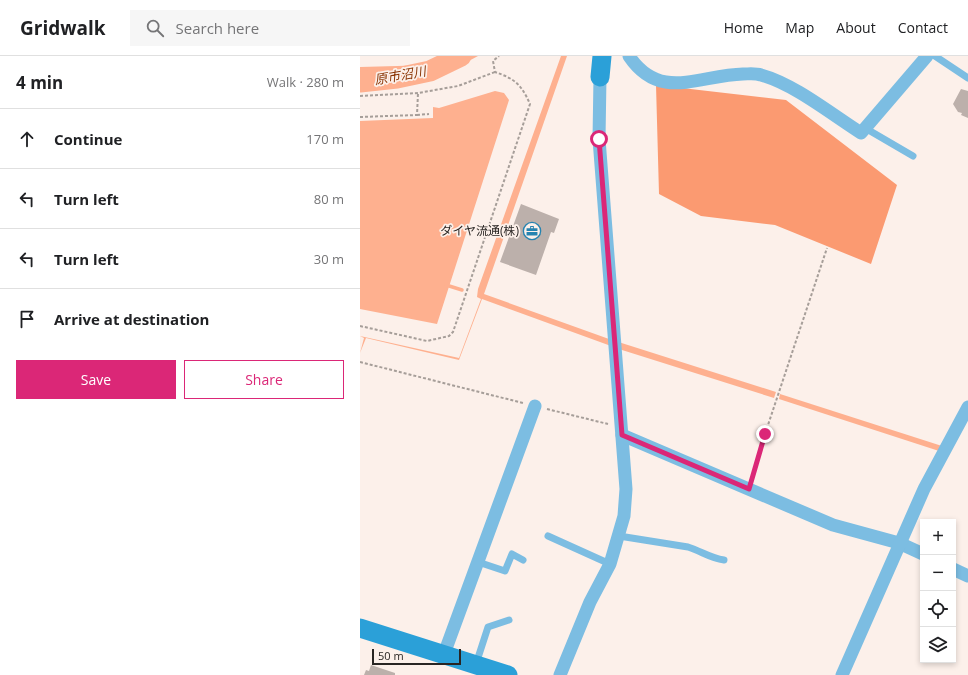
<!DOCTYPE html>
<meta charset="utf-8">
<style>
body{margin:0;font-family:"Open Sans","Noto Sans JP",sans-serif;background:#f6f6f6;color:#202124}
.controls{position:absolute;right:12px;bottom:12px;display:grid;overflow:hidden;border-radius:0px;box-shadow:0 2px 6px #0003}
.controls button{width:36px;height:36px;display:grid;place-items:center;padding:0;border:0;border-bottom:1px solid #e0e0e0;background:#fff;color:#202124;font:20px sans-serif}
.scale{position:absolute;left:12px;bottom:10px;width:89px;box-sizing:border-box;padding-left:4px;border:2px solid #292523;border-top:0;font-size:11px;line-height:14px;white-space:nowrap;color:#292523;-webkit-text-stroke:3px #fcf0ea;paint-order:stroke}
.stop{position:absolute;width:12px;height:12px;margin:-9px;border:3px solid #db2777;border-radius:50%;background:#fff}
.stop.end{background:#db2777;border-color:#fff;box-shadow:0 1px 4px #0008}
.list{margin:0;padding:0;list-style:none}
h2{display:flex;justify-content:space-between;align-items:center;height:52px;margin:0;padding:0 16px;font-size:17px}
h2 small{font-size:13px;font-weight:400;color:#757577}
.list li{display:grid;grid-template-columns:26px 1fr auto;gap:12px;align-items:center;box-sizing:border-box;height:60px;padding:0 16px;border-top:1px solid #e0e0e0}
.list b{display:block;font-size:15px;white-space:nowrap}
.list em{font-size:13px;font-style:normal;color:#757577}
.actions{display:flex;gap:8px;padding:12px 16px}
.actions a{flex:1;padding:9px 0;border:1px solid #db2777;border-radius:0px;text-align:center;font-size:14px;color:#db2777}
.actions .main{background:#db2777;color:#fff}
.icon{flex:none;width:22px;height:22px;fill:none;stroke:currentColor;stroke-width:2;stroke-linecap:round;stroke-linejoin:round}
.map{position:relative;flex:none;width:608px;height:619px;overflow:hidden}
header{display:flex;align-items:center;gap:24px;box-sizing:border-box;height:56px;padding:0 20px;background:#fff;border-bottom:1px solid #e0e0e0}
header strong{font-size:19px}
nav{display:flex;gap:22px;margin-inline-start:auto;font-size:14px}
.search{width:280px;height:36px;background:#f6f6f6;display:flex;align-items:center;gap:10px;box-sizing:border-box;padding:0 14px;border-radius:0px;color:#757577;font-size:15px}
main{display:flex}
aside{flex:1;background:#fff}
.map>svg:first-child{display:block}
.forest{fill:#fb9a71}
.water{fill:#feb08f}
.lines{fill:none;stroke-linecap:round;stroke-linejoin:round}
.stream{stroke:#feb08f;stroke-width:3.5}
.river{stroke:#feb08f;stroke-width:21}
.building{fill:#bcb0ab}
.path{stroke:#a69e99;stroke-width:2;stroke-dasharray:3 2;stroke-linecap:butt}
.lane{stroke:#7cbde2;stroke-width:7}
.street{stroke:#7cbde2;stroke-width:13}
.secondary{stroke:#2ba0d8;stroke-width:19}
.route{stroke:#db2777;stroke-width:5}
.labels{text-anchor:middle;stroke-width:3.5;stroke-linejoin:round;paint-order:stroke}
.poi-label{font-size:12px;fill:#292523;stroke:#fcf0ea;text-anchor:end}
.water-label{font-size:13px;font-style:italic;fill:#8b3606;stroke:#fcf0ea}
</style>
<header>
<strong>Gridwalk</strong>
<div class="search"><svg class="icon" aria-label="search" viewBox="0 0 24 24"><circle cx="10" cy="10" r="6"/><path d="M15 15l6 6"/></svg>Search here</div>
<nav><a>Home</a><a>Map</a><a>About</a><a>Contact</a></nav>
</header>
<main>
<aside>
<h2>4 min<small>Walk · 280 m</small></h2>
<ul class="list">
<li><svg class="icon" aria-label="ahead" viewBox="0 0 24 24"><path d="M12 20V5M6 11l6-6 6 6"/></svg><div><b>Continue</b></div><em>170 m</em></li>
<li><svg class="icon" aria-label="left" viewBox="0 0 24 24"><path d="M17 20v-9H6M10 6l-5 5 5 5"/></svg><div><b>Turn left</b></div><em>80 m</em></li>
<li><svg class="icon" aria-label="left" viewBox="0 0 24 24"><path d="M17 20v-9H6M10 6l-5 5 5 5"/></svg><div><b>Turn left</b></div><em>30 m</em></li>
<li><svg class="icon" aria-label="arrive" viewBox="0 0 24 24"><path d="M6 21V4h12l-3 4 3 4H6"/></svg><div><b>Arrive at destination</b></div></li>
</ul>
<div class="actions"><a class="main">Save</a><a>Share</a></div>
</aside>
<div class="map">
<svg width="608" height="619" viewBox="0 0 608 619">
<rect width="100%" height="100%" fill="#fcf0ea"/>
<!-- forest -->
<path class="forest" d="M296,29L426,44L537,129L511,208L415,169L341,160L299,138Z"/>
<!-- water -->
<g class="water">
<path d="M88,0H118L79,21H30L0,24V11L74,9Z"/>
<path d="M201,0H207L124,238L249,283L416,336L414,342L262,294L122,243L99,304L6,282L0,297L4,282L0,280L99,302L121,243L117,241L118,233Z"/>
<path d="M135,35L144,37L149,44L77,268L0,253V65L73,62V51L79,52Z"/>
<path d="M420,338L582,390L579,395L419,343Z"/>
</g>
<g class="lines">
<!-- stream -->
<path class="stream" d="M86,229L102,234"/>
<!-- river -->
<path class="river" d="M0,26L37,22L70,15L101,0"/>
</g>
<!-- building -->
<g class="building">
<path d="M601,33L608,35V62L601,59L602,57L598,56L593,48Z"/>
<path d="M161,148L199,163L194,177L191,176L176,219L140,206Z"/>
<path d="M11,609L35,617V619H4L6,614L9,615Z"/>
</g>
<g class="lines">
<!-- path -->
<g class="path">
<path d="M0,40L58,37L98,30L135,16"/>
<path d="M57,59L69,58"/>
<path d="M0,61L57,59L58,37"/>
<path d="M0,270L67,285L89,280L93,276L170,48C161,28 155,23 135,16L133,5L139,0"/>
<path d="M0,306L163,347"/>
<path d="M187,353L248,368"/>
<path d="M393,421L405,378L467,192"/>
</g>
<!-- lane -->
<g class="lane">
<path d="M575,0L608,22"/>
<path d="M505,72L553,100"/>
<path d="M188,480L250,508"/>
<path d="M259,480L328,491C341,495 350,502 364,504"/>
<path d="M118,506L145,515L152,498L163,504"/>
<path d="M116,608L128,571L149,564"/>
</g>
<!-- street -->
<g class="street">
<path d="M269,0C300,46 339,19 383,18C389,18 395,17 401,19C434,28 471,58 501,77L567,0"/>
<path d="M262,379L473,469L539,487L563,498"/>
<path d="M593,513L608,520"/>
<path d="M84,598L175,350"/>
<path d="M200,619L230,546L250,508L264,460L266,433L239,83L240,21"/>
<path d="M482,619L564,433L608,351"/>
</g>
<!-- secondary -->
<g class="secondary">
<path d="M240,21L242,0"/>
<path d="M0,572L148,619"/>
</g>
</g>
<g class="lines">
<!-- route -->
<path class="route" d="M239,83L262,379L389,433L405,378"/>
</g>
<!-- icons -->
<defs>
<symbol id="office-ring" viewBox="-11 -11 22 22"><circle r="9.5" fill="#fcf0ea" stroke="#2683b0" stroke-width="1.5"/><path d="M-6-3h4V-5.5h4V-3h4V5H-6ZM-1-4.5V-3h2v-1.5ZM-6 0V1H6V0Z" fill="#2683b0"/></symbol>
</defs>
<g fill-rule="evenodd">
<use href="#office-ring" x="162" y="165" width="20" height="20"/>
</g>
<g class="labels">
<!-- poi labels -->
<g class="poi-label">
<text x="159" y="179">ダイヤ流通(株)</text>
</g>
<!-- water labels -->
<g class="water-label">
<text transform="translate(40 19) rotate(-10)" y="5">原市沼川</text>
</g>
</g>
</svg>
<div class="controls">
<button>+</button>
<button>−</button>
<button><svg class="icon" aria-label="locate" viewBox="0 0 24 24"><circle cx="12" cy="12" r="6"/><path d="M12 2v4M12 18v4M2 12h4M18 12h4"/></svg></button>
<button><svg class="icon" aria-label="layers" viewBox="0 0 24 24"><path d="M12 4l9 5-9 5-9-5zM3 14l9 5 9-5"/></svg></button>
</div>
<div class="scale">50 m</div>
<div class="stop" style="left:239px;top:83px"></div>
<div class="stop end" style="left:405px;top:378px"></div>
</div>
</main>
